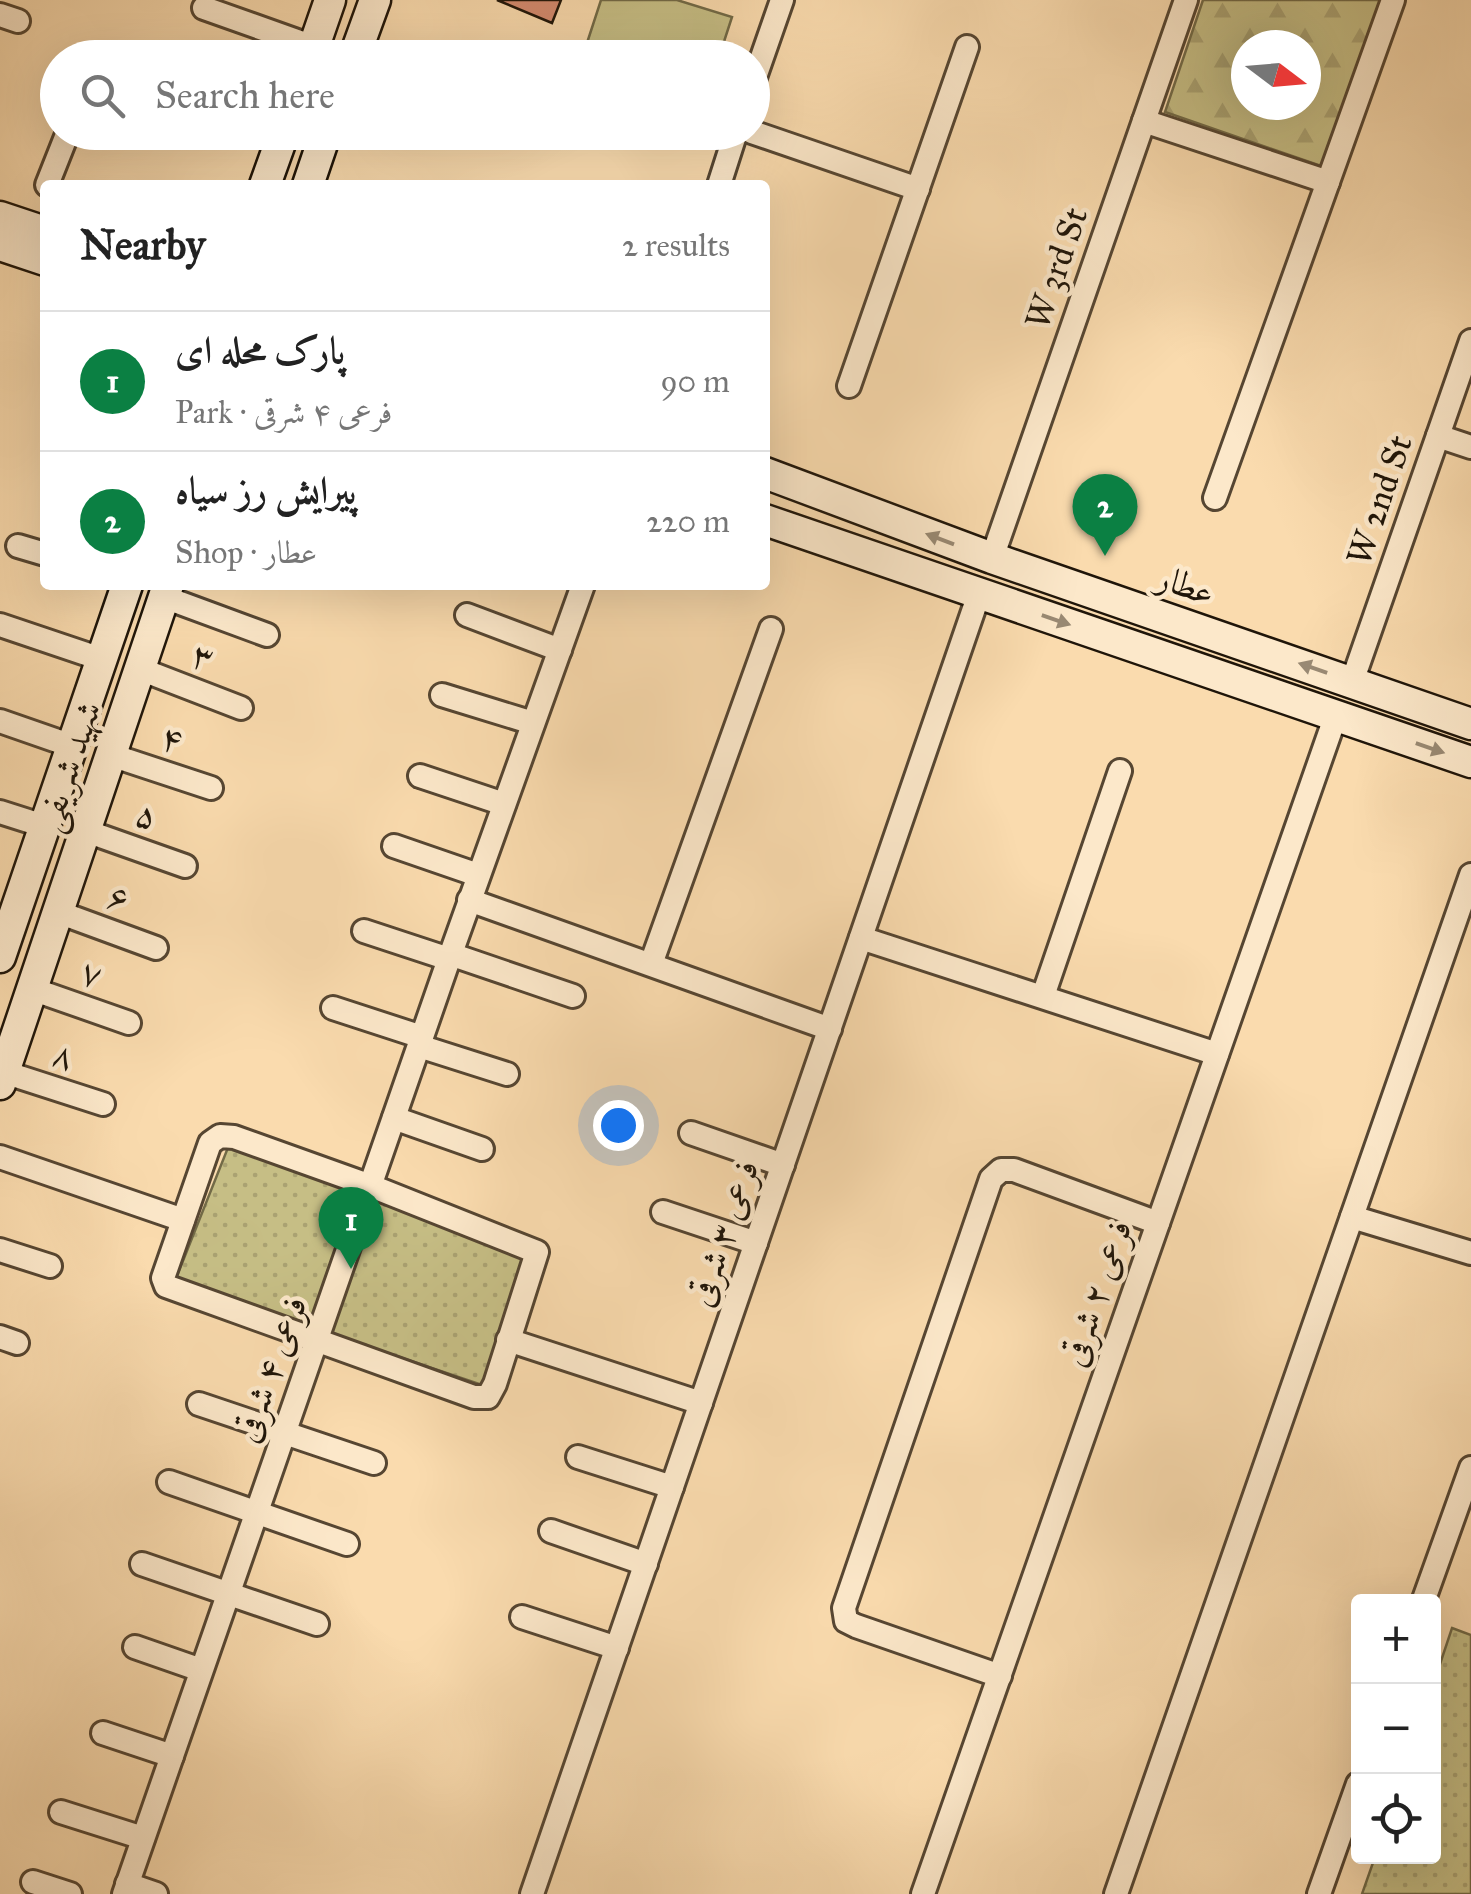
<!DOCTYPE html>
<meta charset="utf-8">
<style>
body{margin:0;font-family:"IM FELL Great Primer",Amiri,serif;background:#f6f6f6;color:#222}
.controls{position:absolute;right:30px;bottom:30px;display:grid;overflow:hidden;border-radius:10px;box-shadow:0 10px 40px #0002}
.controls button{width:90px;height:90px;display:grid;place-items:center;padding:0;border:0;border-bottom:2px solid #e0e0e0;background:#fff;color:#222;font:50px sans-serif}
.compass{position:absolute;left:1231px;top:30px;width:90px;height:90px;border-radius:50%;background:#fff;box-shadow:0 10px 40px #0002;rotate:106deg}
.you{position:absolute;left:618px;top:1125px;width:35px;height:35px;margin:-25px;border:8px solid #fff;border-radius:50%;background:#1a73e8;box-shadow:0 0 0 15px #1a73e833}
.badge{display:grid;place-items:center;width:65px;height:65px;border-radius:50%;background:#0b8043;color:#fff;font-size:32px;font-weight:700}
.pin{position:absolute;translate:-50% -82px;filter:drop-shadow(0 2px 5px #0008)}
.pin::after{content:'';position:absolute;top:52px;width:35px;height:30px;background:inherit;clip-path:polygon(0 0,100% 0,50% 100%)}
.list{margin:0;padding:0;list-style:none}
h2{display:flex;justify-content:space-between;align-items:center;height:130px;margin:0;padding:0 40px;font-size:42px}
h2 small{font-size:32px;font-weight:400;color:#767676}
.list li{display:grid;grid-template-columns:65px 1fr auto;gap:30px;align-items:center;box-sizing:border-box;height:140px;padding:0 40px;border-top:2px solid #e0e0e0}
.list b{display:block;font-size:38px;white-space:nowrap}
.list p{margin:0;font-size:32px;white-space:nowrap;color:#767676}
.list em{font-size:32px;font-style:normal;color:#767676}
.icon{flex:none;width:55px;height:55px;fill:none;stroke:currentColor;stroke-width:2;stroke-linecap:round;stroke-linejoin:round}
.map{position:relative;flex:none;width:1471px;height:1894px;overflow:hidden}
.search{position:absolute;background:#fff;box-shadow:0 10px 40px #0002;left:40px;top:40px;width:730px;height:110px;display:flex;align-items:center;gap:25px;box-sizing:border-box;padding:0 35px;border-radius:55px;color:#767676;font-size:38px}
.panel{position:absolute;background:#fff;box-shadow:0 10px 40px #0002;left:40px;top:180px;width:730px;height:410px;border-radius:10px}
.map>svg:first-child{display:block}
.green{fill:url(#green-dots);stroke:#726a47;stroke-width:2.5}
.forest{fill:url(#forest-firs);stroke:#726a47;stroke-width:2.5;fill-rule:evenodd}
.pitch{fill:#c6be85;stroke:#726a47;stroke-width:2.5}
.building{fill:#d48b70;stroke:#1f1509;stroke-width:2.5}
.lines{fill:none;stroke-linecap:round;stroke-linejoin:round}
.minor-casing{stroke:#564632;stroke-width:28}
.secondary-casing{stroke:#1f1509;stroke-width:35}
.minor{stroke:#fce8ca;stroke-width:22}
.secondary{stroke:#fce8ca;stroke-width:30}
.oneway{fill:#998973}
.labels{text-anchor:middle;stroke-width:9;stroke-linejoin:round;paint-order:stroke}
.street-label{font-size:35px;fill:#1f1509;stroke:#fce8ca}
</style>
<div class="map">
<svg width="1471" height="1894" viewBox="0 0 1471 1894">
<defs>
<pattern id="green-dots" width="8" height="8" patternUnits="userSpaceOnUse" patternTransform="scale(2.5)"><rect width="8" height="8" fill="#c6be85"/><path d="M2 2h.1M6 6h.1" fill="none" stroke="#aaa272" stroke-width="1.8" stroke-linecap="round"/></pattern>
<pattern id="forest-firs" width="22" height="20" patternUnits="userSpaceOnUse" patternTransform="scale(2.5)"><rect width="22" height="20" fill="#c6be85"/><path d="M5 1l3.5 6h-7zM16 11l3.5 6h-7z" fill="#aaa272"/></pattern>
</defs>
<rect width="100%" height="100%" fill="#fadbae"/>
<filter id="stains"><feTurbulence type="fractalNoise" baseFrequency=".002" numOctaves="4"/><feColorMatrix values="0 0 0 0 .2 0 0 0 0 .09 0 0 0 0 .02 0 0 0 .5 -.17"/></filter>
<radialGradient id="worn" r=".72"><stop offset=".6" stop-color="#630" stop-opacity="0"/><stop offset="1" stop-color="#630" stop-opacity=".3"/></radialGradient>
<!-- green -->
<g class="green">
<path d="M229,1145L526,1257L482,1385L175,1281Z"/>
<path d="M1452,1628L1471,1635V1894H1362L1375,1857L1434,1856V1682Z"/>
</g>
<!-- forest -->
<path class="forest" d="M1203,0H1382L1324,167L1165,112ZM1246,45H1306V105H1246Z"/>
<!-- pitch -->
<path class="pitch" d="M601,0H677L732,17L719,57H633L587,43Z"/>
<!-- building -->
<path class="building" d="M497,0H561L552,23Z"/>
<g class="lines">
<defs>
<g id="minor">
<path d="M204,8L314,47"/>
<path d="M0,15L18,21"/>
<path d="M752,86L782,0"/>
<path d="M1144,121L1328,182"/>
<path d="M752,132L918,189"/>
<path d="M47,185L68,132"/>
<path d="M719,185L736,132"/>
<path d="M849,386L967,47"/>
<path d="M1438,436L1471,447"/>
<path d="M1215,498L1393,0"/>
<path d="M18,546L45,554"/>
<path d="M992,558L1186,0"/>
<path d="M164,597L267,635"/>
<path d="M467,615L560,650"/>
<path d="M0,625L101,659"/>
<path d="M140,669L241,708"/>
<path d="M1352,682L1471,341"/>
<path d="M442,695L533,723"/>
<path d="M0,721L72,746"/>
<path d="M111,755L211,788"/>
<path d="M420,776L504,804"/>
<path d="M0,812L44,826"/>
<path d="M86,831L185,866"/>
<path d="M394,846L478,875"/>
<path d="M469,900L830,1029"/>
<path d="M58,912L156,948"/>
<path d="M364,931L449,959"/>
<path d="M861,938L1217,1054"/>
<path d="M450,954L573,996"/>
<path d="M651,964L771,629"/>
<path d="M32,989L129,1023"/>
<path d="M1043,996L1120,771"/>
<path d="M333,1008L422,1037"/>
<path d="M419,1046L507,1074"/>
<path d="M4,1072L103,1104"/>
<path d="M394,1118L482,1149"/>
<path d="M691,1133L783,1165"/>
<path d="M220,1136L234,1137L371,1186L537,1252L495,1384L488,1397H474L166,1286L163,1278L210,1143Z"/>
<path d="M0,1157L183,1220"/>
<path d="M663,1212L756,1243"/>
<path d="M1352,1217L1471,1253"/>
<path d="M0,1250L50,1266"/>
<path d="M0,1337L17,1343"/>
<path d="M508,1340L701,1403"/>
<path d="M199,1404L374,1463"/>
<path d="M578,1457L672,1487"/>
<path d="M169,1482L347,1544"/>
<path d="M551,1531L646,1564"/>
<path d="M142,1564L317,1624"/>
<path d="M1423,1602L1471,1468"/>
<path d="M522,1617L617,1648"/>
<path d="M135,1647L201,1670"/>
<path d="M1000,1676L856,1626L846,1621L844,1608L991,1179L1001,1170H1014L1158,1223"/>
<path d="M103,1733L172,1756"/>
<path d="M61,1812L143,1838"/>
<path d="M33,1882L70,1894"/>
<path d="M127,1884L156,1894"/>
<path d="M124,1894L449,959L583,585"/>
<path d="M532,1894L979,594"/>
<path d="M923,1894L1336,715"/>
<path d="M1116,1894L1471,875"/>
<path d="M1319,1894L1358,1784"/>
</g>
<g id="secondary">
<path d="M310,58L330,0"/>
<path d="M354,58L375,0"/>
<path d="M265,185L284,132"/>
<path d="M308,185L326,132"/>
<path d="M0,217L45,232"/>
<path d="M0,245L45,260"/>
<path d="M765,473L992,558L1471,724"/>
<path d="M765,520L1471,762"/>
<path d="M0,957L127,585"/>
<path d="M0,1084L168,585"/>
</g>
</defs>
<!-- minor casing -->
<use href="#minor" class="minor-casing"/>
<!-- secondary casing -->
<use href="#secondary" class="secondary-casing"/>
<!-- minor -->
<use href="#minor" class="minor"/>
<!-- secondary -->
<use href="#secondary" class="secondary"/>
</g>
<!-- one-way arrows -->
<defs><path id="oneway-solid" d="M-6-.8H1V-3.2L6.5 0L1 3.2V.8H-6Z" transform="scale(2.5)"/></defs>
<g class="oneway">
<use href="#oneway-solid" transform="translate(940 539) rotate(-159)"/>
<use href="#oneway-solid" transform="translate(1056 620) rotate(19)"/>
<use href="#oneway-solid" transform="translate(1313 668) rotate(-161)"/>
<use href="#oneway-solid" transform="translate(1430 748) rotate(19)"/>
</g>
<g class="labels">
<!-- street labels -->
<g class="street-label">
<text transform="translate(1056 268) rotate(-71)" y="12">W 3rd St</text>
<text transform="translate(1379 500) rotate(-71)" y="12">W 2nd St</text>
<text transform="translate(1186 585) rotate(19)" y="12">عطار</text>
<text transform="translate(203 656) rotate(21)" y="12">۳</text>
<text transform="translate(172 738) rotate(18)" y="12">۴</text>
<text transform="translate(68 766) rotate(-71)" y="12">شهید شریفی</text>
<text transform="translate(147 815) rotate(20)" y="12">۵</text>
<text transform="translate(119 897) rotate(20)" y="12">۶</text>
<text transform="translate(92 973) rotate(20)" y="12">۷</text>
<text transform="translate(64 1055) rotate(18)" y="12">۸</text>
<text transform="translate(723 1233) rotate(-71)" y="12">فرعی ۳ شرقی</text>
<text transform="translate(1096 1293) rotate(-71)" y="12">فرعی ۲ شرقی</text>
<text transform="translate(270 1369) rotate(-70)" y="12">فرعی ۴ شرقی</text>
</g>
</g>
<rect width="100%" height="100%" filter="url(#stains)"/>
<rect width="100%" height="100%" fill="url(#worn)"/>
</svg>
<div class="controls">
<button>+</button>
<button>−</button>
<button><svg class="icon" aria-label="locate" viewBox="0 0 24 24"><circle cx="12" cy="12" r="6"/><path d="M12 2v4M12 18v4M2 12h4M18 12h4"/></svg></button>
</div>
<svg class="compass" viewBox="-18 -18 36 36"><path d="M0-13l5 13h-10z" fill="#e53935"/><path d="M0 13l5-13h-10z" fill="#767676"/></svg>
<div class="you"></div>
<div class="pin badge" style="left:351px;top:1269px">1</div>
<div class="pin badge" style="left:1105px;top:556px">2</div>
<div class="search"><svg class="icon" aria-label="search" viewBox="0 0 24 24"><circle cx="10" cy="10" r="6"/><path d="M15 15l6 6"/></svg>Search here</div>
<section class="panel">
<h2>Nearby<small>2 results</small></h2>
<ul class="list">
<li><span class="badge">1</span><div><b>پارک محله ای</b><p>Park · فرعی ۴ شرقی</p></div><em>90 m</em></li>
<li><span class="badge">2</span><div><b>پیرایش رز سیاه</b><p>Shop · عطار</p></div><em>220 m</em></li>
</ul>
</section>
</div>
